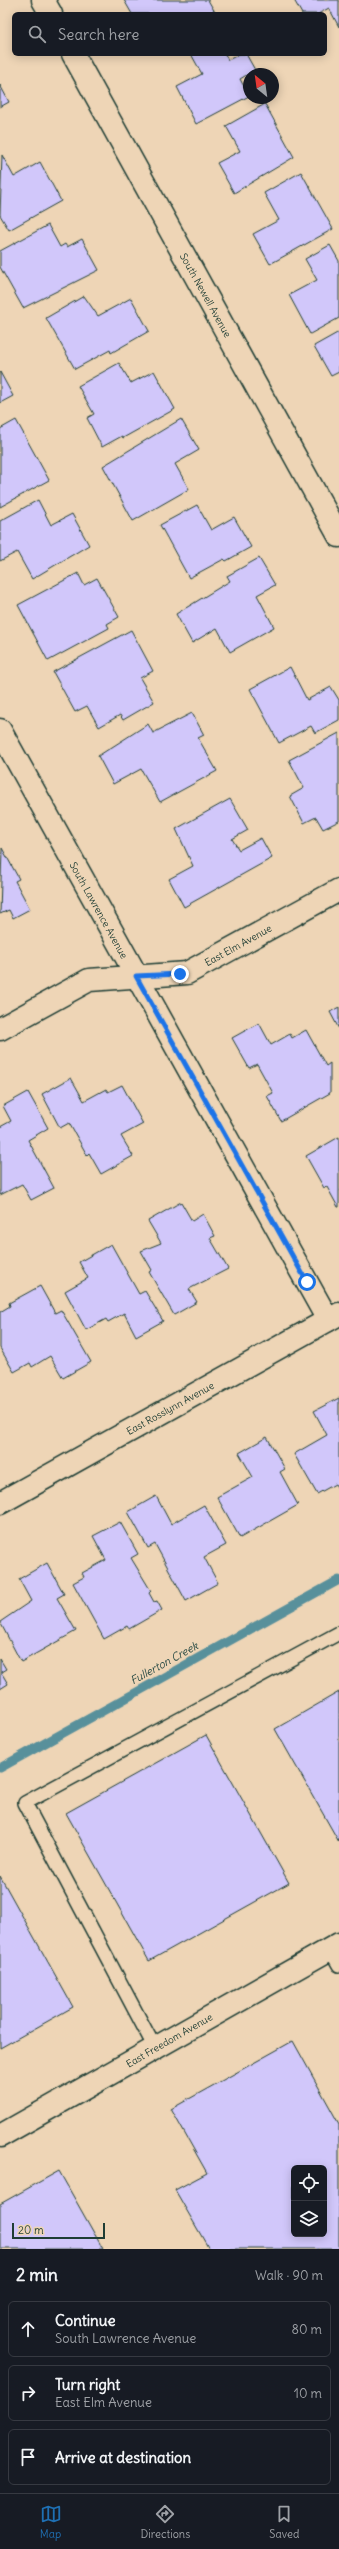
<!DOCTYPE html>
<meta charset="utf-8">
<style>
body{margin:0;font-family:Delius,sans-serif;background:#242831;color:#f1f3f6}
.controls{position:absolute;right:12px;bottom:12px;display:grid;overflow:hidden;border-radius:6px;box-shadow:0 2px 10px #0003}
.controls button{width:36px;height:36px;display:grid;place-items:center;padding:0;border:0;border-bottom:1px solid #363941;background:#171b24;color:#f1f3f6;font:20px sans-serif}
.compass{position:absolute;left:243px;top:68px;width:36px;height:36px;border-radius:50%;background:#171b24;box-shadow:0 2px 10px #0003;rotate:331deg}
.scale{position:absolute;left:12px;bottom:10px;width:93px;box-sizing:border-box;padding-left:4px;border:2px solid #1f3d34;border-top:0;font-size:11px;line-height:14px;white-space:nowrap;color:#1f3d34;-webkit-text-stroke:3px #eed5b6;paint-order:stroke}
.stop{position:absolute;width:12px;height:12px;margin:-9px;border:3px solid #1a73e8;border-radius:50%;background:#fff}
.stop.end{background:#1a73e8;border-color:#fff;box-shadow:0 1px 4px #0008}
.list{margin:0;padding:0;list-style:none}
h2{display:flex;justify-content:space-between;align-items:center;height:52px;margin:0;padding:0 16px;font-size:17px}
h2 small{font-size:13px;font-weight:400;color:#9ea1a6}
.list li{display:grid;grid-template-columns:26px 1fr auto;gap:12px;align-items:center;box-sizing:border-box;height:56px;margin:0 8px 8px;padding:0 8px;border:1px solid #363941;border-radius:6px}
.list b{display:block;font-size:15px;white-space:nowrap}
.list p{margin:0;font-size:13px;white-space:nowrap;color:#9ea1a6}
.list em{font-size:13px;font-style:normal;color:#9ea1a6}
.icon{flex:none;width:22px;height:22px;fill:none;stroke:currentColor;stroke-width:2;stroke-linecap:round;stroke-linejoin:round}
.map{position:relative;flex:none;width:339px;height:2249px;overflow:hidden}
.search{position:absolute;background:#171b24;box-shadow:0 2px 10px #0003;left:12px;right:12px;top:12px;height:44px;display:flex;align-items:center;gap:10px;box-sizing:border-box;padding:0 14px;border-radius:6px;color:#9ea1a6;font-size:15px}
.sheet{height:244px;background:#171b24}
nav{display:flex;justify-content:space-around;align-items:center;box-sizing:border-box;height:56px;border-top:1px solid #363941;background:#171b24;font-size:11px;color:#9ea1a6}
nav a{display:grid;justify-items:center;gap:2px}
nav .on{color:#1f6fb2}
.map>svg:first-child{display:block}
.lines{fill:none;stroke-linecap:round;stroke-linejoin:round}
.stream{stroke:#59909b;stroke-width:9}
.building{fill:#d1c7fa;stroke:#1f3d34;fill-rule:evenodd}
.lane-casing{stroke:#1f3d34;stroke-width:16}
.street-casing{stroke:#1f3d34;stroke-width:25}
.lane{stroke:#eed5b6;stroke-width:13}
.street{stroke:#eed5b6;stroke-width:22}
.route{stroke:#1a73e8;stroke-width:5}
.labels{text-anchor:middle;stroke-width:3;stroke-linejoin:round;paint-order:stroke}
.street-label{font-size:10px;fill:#1f3d34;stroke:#eed5b6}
.water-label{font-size:11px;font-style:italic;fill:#294b45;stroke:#eed5b6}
</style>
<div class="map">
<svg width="339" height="2249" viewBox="0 0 339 2249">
<rect width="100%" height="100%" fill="#eed5b6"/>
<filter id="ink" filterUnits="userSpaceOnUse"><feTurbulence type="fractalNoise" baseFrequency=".025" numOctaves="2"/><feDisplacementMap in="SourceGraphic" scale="8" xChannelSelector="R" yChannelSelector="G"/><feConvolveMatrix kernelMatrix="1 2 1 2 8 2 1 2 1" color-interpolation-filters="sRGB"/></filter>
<g filter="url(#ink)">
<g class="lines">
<!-- stream -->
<path class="stream" d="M0,1768L339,1580"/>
</g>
<!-- building -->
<g class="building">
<path d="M124,0H208L216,14H132Z"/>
<path d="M294,0H339V27L329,8L318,14H302Z"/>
<path d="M191,54H225L228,60L240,54H246L255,70L240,79L249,96L196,124L177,87L202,74Z"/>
<path d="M0,85L9,102L0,107Z"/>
<path d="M265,104L294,157L234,193L217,163L240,151L226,126Z"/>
<path d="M2,155L14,177L40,162L61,201L9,230L0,215Z"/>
<path d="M301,172L333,229L270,264L253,234L279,220L264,193Z"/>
<path d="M48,225L60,247L65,244L67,247L82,239L99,270L23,308L0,267V251Z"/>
<path d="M330,245L339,261V318L310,334L289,295L317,280L305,259Z"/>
<path d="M84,296L98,316L131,298L149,331L111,353L110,350L75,369L46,318Z"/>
<path d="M339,332V372L331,376L314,346Z"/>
<path d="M119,363L131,383L154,371L175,409L123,438L122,436L102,447L87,418L94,414L78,386Z"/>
<path d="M0,372L13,396L0,403Z"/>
<path d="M181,419L199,450L175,464L189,489L133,521L103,466Z"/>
<path d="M16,420L49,480L0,507V429Z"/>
<path d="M38,500L51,525L72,514L89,545L32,579L17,552L0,561V521Z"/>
<path d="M197,505L211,530L234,517L251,547L226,561L224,559L189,578L160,525Z"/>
<path d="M259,558L275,585L257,595L274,627L230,652L217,628L192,643L176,614L230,581L227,576Z"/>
<path d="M78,573L84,585L97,578L119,617L107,624L109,628L48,661L18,605Z"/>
<path d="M131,630L153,671L140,678L154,702L123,720L120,715L99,727L87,706L75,712L53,672Z"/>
<path d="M290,667L307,700L331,687L339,700V720L315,733L311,726L279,743L250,689Z"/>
<path d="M192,713L204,735L198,738L217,771L160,802L141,769L113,784L98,756L148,724L153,733Z"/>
<path d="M339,733V821L323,829L316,817L304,823L290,796L304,788L289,760Z"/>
<path d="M230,799L248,830L232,839L239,850L261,838L272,858L184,907L169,879L193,866L176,829Z"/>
<path d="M2,848L19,879L15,881L30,909L13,918L9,910L0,914Z"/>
<path d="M339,1007V1029L330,1012Z"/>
<path d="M259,1023L271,1045L290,1034L292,1038L306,1030L326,1066L330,1063V1093L281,1121L267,1096L273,1093L257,1064L249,1068L232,1038Z"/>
<path d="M71,1078L84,1101L106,1089L108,1092L122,1085L143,1124L121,1136L133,1156L101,1174L89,1153L87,1155L69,1123L60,1128L42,1094Z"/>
<path d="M28,1092L48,1128L28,1140L54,1188L31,1200L22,1184L0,1195V1127L11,1121L3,1106Z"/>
<path d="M339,1137V1207H338L327,1187L324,1188L306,1156Z"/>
<path d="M181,1202L192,1221L203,1214L215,1236L210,1238L228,1269L189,1289L197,1302L174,1315L149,1272L152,1270L141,1251L161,1243L148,1221Z"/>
<path d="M111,1244L139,1294L145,1291L163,1321L136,1336L124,1313L108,1322L106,1319L86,1330L65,1291L88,1278L79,1262Z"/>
<path d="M40,1286L55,1313L61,1310L91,1362L63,1378L50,1356L32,1367L30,1363L14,1372L0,1348V1312L10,1306L9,1303Z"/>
<path d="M339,1398V1490L335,1484L317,1494L294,1454L327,1435L314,1411Z"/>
<path d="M267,1437L285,1469L280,1472L298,1505L240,1538L217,1497L253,1477L239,1453Z"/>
<path d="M156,1496L171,1524L204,1505L226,1545L204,1557L218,1583L186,1601L155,1544L148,1548L128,1512Z"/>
<path d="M120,1522L138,1554L131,1558L151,1591L149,1593L154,1602L157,1601L162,1610L129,1629L127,1626L104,1639L73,1583L84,1577L82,1573L106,1560L93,1536Z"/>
<path d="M47,1563L64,1594L57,1598L76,1631L21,1662L0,1622L31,1601L19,1579Z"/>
<path d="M0,1659L6,1669L1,1672L8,1684L0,1689Z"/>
<path d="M339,1692V1842L275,1729Z"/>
<path d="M206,1735L289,1883L149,1961L66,1813Z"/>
<path d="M0,1876L73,2007L0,2048Z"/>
<path d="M293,2041L339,2124V2249H209L175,2190L207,2173L171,2109ZM294,2168H324V2234H294Z"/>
<path d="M59,2171L103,2249H0V2204Z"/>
</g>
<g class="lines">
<defs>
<g id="lane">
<path d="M330,1949L339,1965"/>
<path d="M155,2048L25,1803L339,1633"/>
</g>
<g id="street">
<path d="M43,0L51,14"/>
<path d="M73,54L339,536"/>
<path d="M0,730L328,1320"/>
<path d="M0,1029L89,980L187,973L339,890"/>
<path d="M0,1503L339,1314"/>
<path d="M0,2136L339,1944"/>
</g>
</defs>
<!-- lane casing -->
<use href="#lane" class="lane-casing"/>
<!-- street casing -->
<use href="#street" class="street-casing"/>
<!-- lane -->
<use href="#lane" class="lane"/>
<!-- street -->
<use href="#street" class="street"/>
</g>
</g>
<g class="lines" filter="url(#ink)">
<!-- route -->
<path class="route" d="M180,974L136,976L307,1282"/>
</g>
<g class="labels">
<!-- street labels -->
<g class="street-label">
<text transform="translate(206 295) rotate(61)" y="4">South Newell Avenue</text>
<text transform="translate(99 910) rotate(61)" y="4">South Lawrence Avenue</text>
<text transform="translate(238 945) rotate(-29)" y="4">East Elm Avenue</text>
<text transform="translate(170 1408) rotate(-29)" y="4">East Rosslynn Avenue</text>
<text transform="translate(169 2040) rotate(-30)" y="4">East Freedom Avenue</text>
</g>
<!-- water labels -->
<g class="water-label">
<text transform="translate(164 1663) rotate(-29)" y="4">Fullerton Creek</text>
</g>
</g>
</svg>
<div class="controls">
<button><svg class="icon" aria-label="locate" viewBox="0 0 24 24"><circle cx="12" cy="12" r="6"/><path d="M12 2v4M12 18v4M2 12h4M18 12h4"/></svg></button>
<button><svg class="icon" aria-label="layers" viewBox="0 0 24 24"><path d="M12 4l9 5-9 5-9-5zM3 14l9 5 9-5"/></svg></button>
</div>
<svg class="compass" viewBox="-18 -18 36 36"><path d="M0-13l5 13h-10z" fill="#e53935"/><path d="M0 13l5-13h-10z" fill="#9ea1a6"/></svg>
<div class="scale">20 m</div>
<div class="stop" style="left:307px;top:1282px"></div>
<div class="stop end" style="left:180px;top:974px"></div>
<div class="search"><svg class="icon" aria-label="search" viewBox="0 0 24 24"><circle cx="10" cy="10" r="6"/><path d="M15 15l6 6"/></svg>Search here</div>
</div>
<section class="sheet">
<h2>2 min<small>Walk · 90 m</small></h2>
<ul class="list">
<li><svg class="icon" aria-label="ahead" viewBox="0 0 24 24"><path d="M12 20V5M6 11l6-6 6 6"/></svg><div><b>Continue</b><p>South Lawrence Avenue</p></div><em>80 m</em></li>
<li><svg class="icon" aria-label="right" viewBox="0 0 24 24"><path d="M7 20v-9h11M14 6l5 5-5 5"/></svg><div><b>Turn right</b><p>East Elm Avenue</p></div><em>10 m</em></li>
<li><svg class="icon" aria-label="arrive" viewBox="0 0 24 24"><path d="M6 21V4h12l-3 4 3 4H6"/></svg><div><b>Arrive at destination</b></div></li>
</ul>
</section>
<nav>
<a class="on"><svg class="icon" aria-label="map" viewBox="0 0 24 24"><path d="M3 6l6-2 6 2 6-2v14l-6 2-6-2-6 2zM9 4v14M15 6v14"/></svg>Map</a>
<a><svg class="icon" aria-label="directions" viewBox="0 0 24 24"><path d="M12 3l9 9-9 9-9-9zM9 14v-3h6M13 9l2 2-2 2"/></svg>Directions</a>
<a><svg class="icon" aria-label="saved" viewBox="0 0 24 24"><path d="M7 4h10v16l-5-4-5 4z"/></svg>Saved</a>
</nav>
